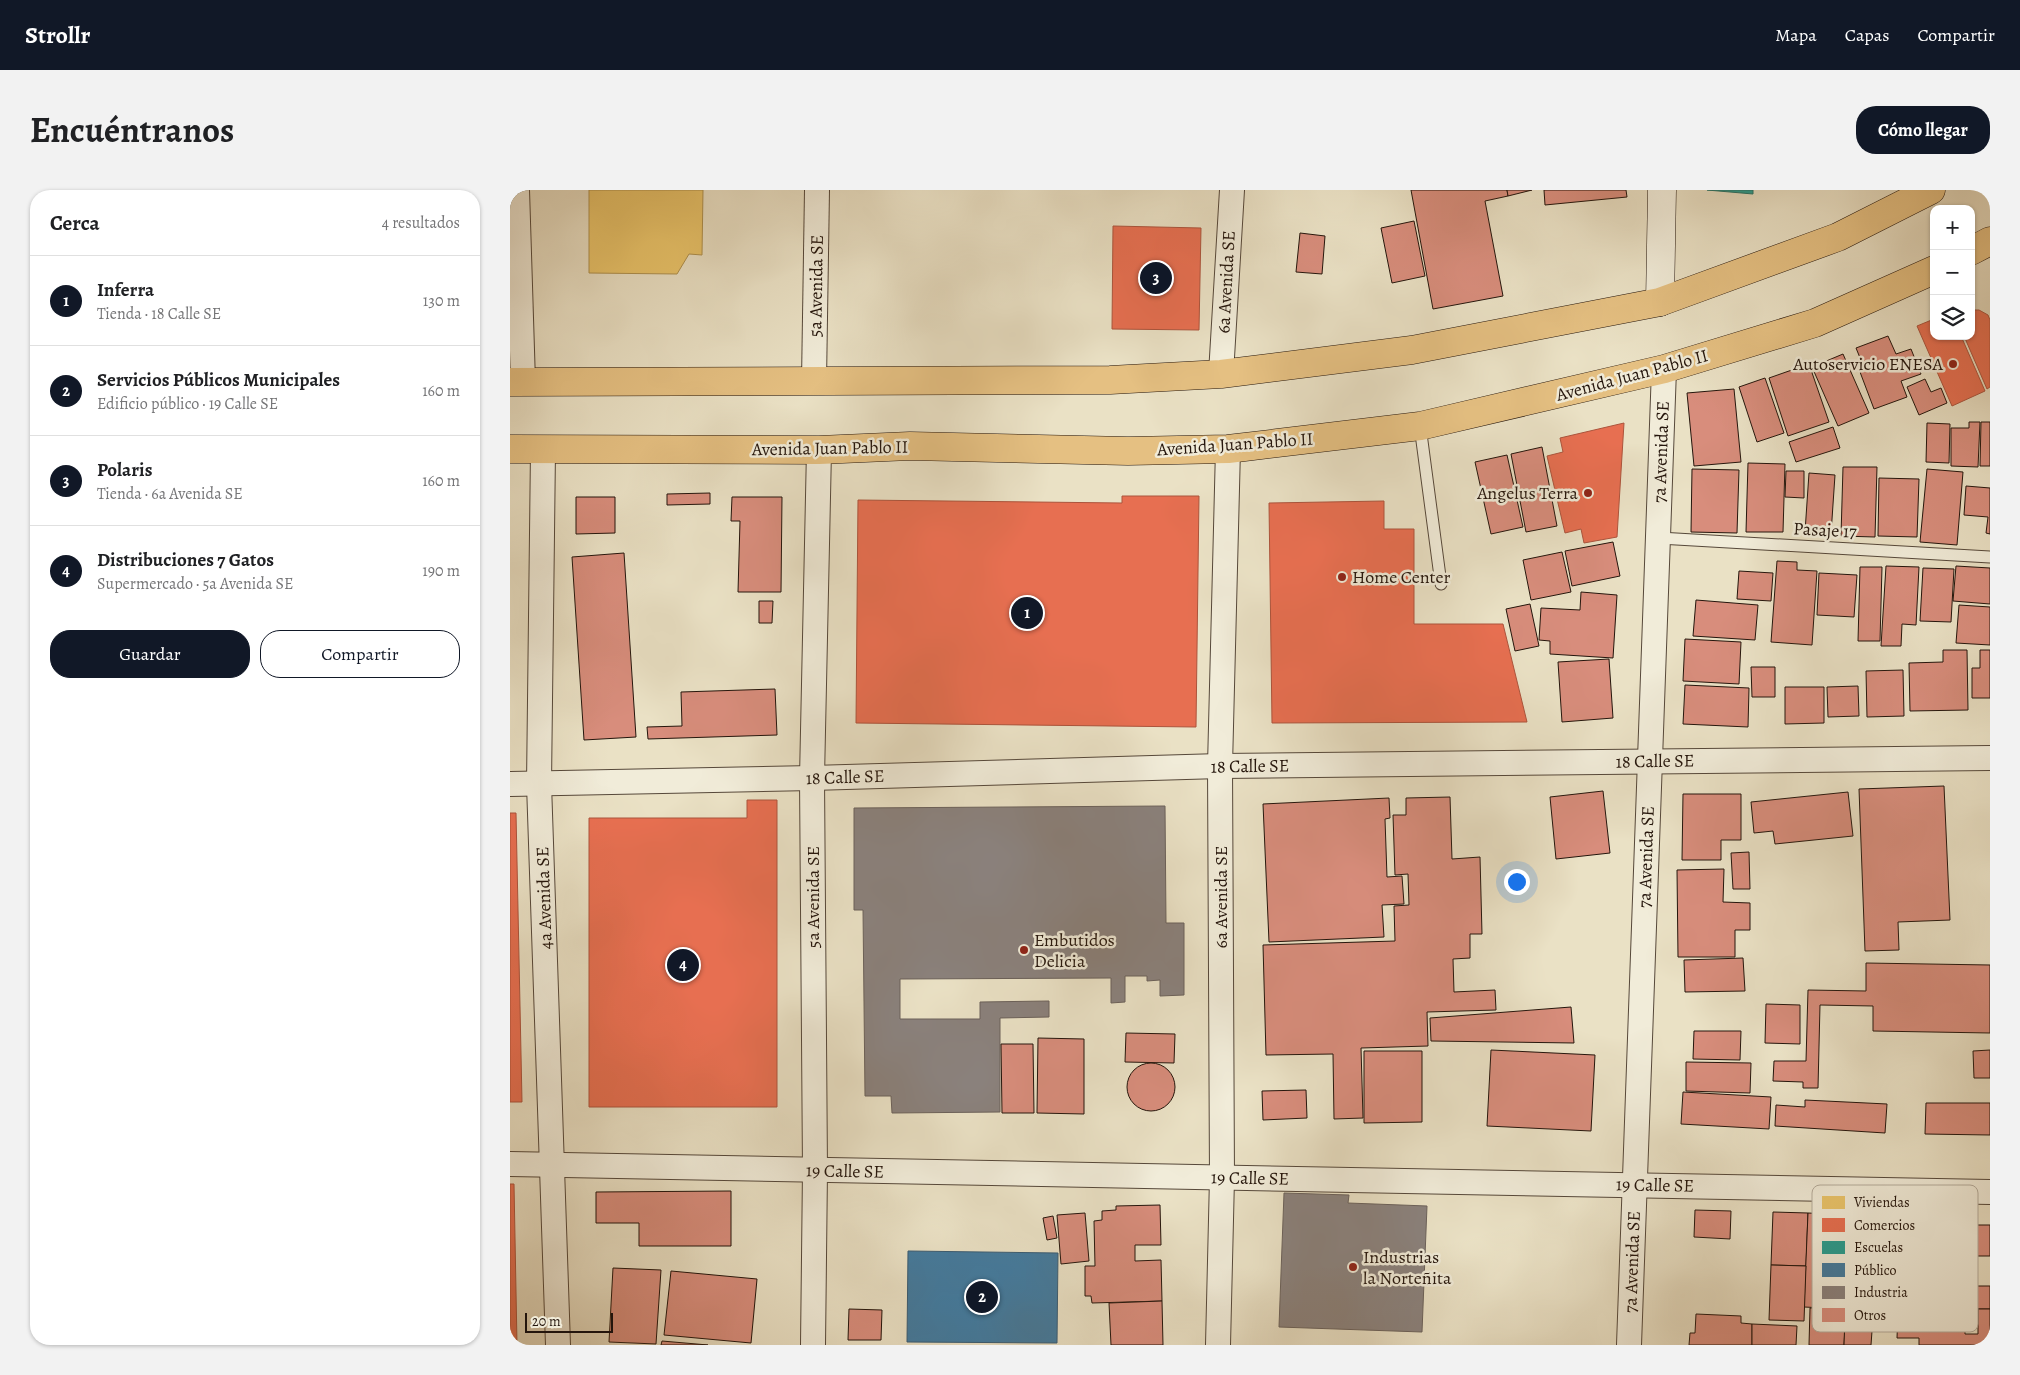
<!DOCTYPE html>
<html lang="es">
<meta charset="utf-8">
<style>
body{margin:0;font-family:Alegreya,serif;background:#f2f2f2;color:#202124}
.controls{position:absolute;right:15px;top:15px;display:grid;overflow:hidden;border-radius:10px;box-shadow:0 1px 4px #0004}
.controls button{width:45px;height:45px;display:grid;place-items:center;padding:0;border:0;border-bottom:1px solid #e0e0e0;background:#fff;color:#202124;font:25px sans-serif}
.scale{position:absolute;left:15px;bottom:12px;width:88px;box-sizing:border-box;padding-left:5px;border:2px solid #24150c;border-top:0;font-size:14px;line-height:18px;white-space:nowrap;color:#24150c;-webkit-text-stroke:4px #f1ecd9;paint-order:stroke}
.you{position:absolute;left:1006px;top:691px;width:18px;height:18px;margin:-12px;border:4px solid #fff;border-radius:50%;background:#1a73e8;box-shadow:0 0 0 8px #1a73e833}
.badge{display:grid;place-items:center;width:32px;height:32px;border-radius:50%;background:#111827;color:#fff;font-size:16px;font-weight:700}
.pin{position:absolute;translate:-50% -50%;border:2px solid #fff;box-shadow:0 1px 5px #0006}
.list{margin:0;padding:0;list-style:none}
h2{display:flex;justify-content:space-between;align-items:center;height:65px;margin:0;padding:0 20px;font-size:21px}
h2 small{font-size:16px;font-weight:400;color:#757577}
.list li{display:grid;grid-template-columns:32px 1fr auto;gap:15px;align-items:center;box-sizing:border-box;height:90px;padding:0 20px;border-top:1px solid #e0e0e0}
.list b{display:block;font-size:19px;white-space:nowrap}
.list p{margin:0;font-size:16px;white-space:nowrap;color:#757577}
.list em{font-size:16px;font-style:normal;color:#757577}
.actions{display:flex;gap:10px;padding:15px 20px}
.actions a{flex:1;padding:11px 0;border:1px solid #111827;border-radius:20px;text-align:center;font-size:18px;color:#111827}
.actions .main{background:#111827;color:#fff}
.icon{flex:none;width:28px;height:28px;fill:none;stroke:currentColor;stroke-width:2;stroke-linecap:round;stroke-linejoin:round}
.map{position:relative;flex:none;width:1480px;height:1155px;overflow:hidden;border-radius:20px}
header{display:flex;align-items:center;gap:30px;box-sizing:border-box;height:70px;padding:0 25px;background:#111827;color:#fff}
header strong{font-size:24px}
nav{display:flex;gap:28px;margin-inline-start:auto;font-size:18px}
.intro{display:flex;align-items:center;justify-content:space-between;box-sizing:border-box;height:120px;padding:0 30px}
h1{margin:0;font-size:35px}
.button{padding:12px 22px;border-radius:20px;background:#111827;color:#fff;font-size:18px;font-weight:700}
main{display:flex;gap:30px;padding:0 30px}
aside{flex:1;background:#fff;border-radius:20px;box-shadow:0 1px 4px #0004}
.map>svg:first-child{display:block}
.homes{fill:#e9c46a;stroke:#ae904e}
.shops{fill:#e76f51;stroke:#ac543c}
.schools{fill:#2a9d8f;stroke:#287468}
.public{fill:#457b9d;stroke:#3b5c72}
.industry{fill:#8a817c;stroke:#6b615a}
.building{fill:#d88d7c;stroke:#24150c}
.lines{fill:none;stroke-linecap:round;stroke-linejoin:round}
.lane-casing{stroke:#56483a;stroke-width:13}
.street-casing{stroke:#56483a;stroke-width:26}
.secondary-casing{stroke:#24150c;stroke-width:29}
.highway-casing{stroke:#24150c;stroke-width:29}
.lane{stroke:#f1ecd9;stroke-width:11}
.street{stroke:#f1ecd9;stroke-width:24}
.secondary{stroke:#f1ecd9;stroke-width:28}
.highway{stroke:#e5c082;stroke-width:28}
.poi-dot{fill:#8f2418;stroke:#f1ecd9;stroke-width:2}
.labels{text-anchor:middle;stroke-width:5;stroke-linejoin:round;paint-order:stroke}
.street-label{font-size:18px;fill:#24150c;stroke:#f1ecd9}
.poi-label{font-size:18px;fill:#24150c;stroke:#f1ecd9;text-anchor:start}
.key{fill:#f1ecd9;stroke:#b4ac9c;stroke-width:1}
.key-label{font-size:14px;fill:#24150c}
</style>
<header>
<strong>Strollr</strong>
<nav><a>Mapa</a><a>Capas</a><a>Compartir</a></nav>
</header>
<div class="intro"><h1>Encuéntranos</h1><a class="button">Cómo llegar</a></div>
<main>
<aside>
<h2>Cerca<small>4 resultados</small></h2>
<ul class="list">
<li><span class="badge">1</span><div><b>Inferra</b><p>Tienda · 18 Calle SE</p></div><em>130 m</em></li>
<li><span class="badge">2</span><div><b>Servicios Públicos Municipales</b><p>Edificio público · 19 Calle SE</p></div><em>160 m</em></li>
<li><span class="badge">3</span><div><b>Polaris</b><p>Tienda · 6a Avenida SE</p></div><em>160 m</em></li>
<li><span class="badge">4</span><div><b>Distribuciones 7 Gatos</b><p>Supermercado · 5a Avenida SE</p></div><em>190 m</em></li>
</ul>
<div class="actions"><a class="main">Guardar</a><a>Compartir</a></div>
</aside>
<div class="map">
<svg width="1480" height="1155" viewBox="0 0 1480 1155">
<rect width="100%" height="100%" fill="#eae1c5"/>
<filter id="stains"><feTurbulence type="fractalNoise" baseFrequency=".004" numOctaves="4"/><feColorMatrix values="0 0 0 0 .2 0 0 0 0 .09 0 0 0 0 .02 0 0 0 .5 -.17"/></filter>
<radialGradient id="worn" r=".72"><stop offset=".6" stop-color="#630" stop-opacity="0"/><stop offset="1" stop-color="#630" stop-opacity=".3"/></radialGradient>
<!-- homes -->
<path class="homes" d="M79,0H193L192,65L179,64L167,84L79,83Z"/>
<!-- shops -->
<g class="shops">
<path d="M603,36L691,38L689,140L602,139Z"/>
<path d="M1461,120H1469L1478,125L1480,130V197L1477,199L1454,146H1461Z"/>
<path d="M1424,129V146H1451L1475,201L1442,216L1407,136Z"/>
<path d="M1114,233L1107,347L1074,353L1071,339L1055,343L1037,266L1053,262L1050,248Z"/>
<path d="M612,306H689L686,537L346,533L348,310L612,313Z"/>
<path d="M874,311V339H904V434H993L1017,532L762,533L759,313Z"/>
<path d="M237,610H267V917H79V628H237Z"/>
<path d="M0,623H6L12,912H0Z"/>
<path d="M0,994H4L7,1155H0Z"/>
</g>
<!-- schools -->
<path class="schools" d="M1197,0H1243V4Z"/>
<!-- public -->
<path class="public" d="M398,1061L548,1063L547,1153L397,1152Z"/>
<!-- industry -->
<g class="industry">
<path d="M655,616L656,733H674V805L650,806V790L637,791V786H615V812L601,813V788L390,789V829H470V812L539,811V827L490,828V922L382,923L381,906H355L353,720H344V618Z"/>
<path d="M774,1003L839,1005L838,1013L917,1016L912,1142L769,1137Z"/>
</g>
<!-- building -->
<g class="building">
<path d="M901,0H997L998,6L975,11L993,106L923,119Z"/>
<path d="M997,0H1022L998,6Z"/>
<path d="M1034,0H1116L1117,7L1035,15Z"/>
<path d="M904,31L915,86L882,93L871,38Z"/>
<path d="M790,43L815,46L812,84L786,82Z"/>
<path d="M1378,146L1386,164L1401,159L1411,184L1391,191L1397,207L1364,219L1350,182L1355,180L1346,158Z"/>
<path d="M1333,164L1359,223L1328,236L1302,177Z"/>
<path d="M1299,174L1319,232L1278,246L1259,188Z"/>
<path d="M1255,188L1274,243L1247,252L1229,197Z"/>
<path d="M1415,189L1421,202L1431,198L1437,213L1409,225L1397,197Z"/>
<path d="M1224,199L1231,272L1184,276L1177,203Z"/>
<path d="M1459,232H1470L1468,277L1441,276V238H1459Z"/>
<path d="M1471,232H1480V276H1470Z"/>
<path d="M1417,233L1440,234L1439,273L1416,272Z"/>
<path d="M1323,237L1330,258L1286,272L1279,252Z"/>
<path d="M1032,257L1047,336L1016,342L1001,264Z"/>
<path d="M997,265L1013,337L981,344L965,272Z"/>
<path d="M1238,273L1275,274L1273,342H1236Z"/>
<path d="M1333,277H1367L1365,347L1331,346Z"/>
<path d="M1182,279L1229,280L1227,343L1181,342Z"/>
<path d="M1417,279L1453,282L1447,355L1410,352Z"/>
<path d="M1276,281H1294V308L1275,307Z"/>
<path d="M1299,283L1325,285L1321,344L1295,342Z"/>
<path d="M1369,288L1409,289L1407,347L1368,346Z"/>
<path d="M1456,296L1480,298V344L1476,343L1478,327L1454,325Z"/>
<path d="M200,303V314L157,315V304Z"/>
<path d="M66,307H105V343L66,344Z"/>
<path d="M222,307H272L271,402H228L230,331H221Z"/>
<path d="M1103,352L1110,386L1062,396L1055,361Z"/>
<path d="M1052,362L1061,402L1021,410L1013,370Z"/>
<path d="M114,363L126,547L74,550L62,367Z"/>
<path d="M1267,371L1287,372V380L1307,381L1302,455L1261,452Z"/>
<path d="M1376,376L1409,377L1406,435L1392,434L1391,456H1371Z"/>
<path d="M1446,376L1480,378V414L1443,411Z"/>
<path d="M1350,377H1372L1370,451H1348Z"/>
<path d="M1413,378L1444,379L1441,432L1410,431Z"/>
<path d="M1229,381L1263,383L1261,411L1227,409Z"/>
<path d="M1309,383L1347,385L1344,427L1307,425Z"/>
<path d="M1071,402L1107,405L1103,468L1040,464V451L1029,450L1031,418L1070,420Z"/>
<path d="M1186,410L1248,415L1245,450L1183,446Z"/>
<path d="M249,411H263L262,433H249Z"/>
<path d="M1020,414L1029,456L1005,461L996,419Z"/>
<path d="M1449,415L1480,417V455L1446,453Z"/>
<path d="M1175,449L1231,452L1229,494L1173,491Z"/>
<path d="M1433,460H1457L1458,520L1400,521L1399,473L1433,472Z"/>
<path d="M1470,460H1480V508H1462V478H1470Z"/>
<path d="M1099,469L1103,528L1052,532L1048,472Z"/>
<path d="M1241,477H1265V507H1242Z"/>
<path d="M1393,480L1394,526L1357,527L1356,481Z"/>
<path d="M1175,495L1239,498L1238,537L1173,534Z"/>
<path d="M1348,496L1349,526L1318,527L1317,497Z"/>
<path d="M1275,497H1314V533L1275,534Z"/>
<path d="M265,499L267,545L138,549L137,537L172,536L171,502Z"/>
<path d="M1434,596L1440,730L1388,732L1389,760L1355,761L1349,599Z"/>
<path d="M1093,601L1100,663L1046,669L1040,607Z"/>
<path d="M1338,602L1343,646L1265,654L1263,641L1244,643L1241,612Z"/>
<path d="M1173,604H1231V650H1211V670H1172Z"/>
<path d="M940,607L942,669L970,667L972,744H960V768L943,769L944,802L985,800L986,820L917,822L918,856L851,858L853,928L824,929L823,864L756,865L753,755L885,751L884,716L899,715L898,684L885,685L883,625H896V608Z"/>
<path d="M879,608L880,628L875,629L877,687L892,686L894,714L872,715L874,747L759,752L753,614Z"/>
<path d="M1239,662L1240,699H1223L1221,663Z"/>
<path d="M1214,679L1213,712L1240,713V740H1225V767H1168L1167,680Z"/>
<path d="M1233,768L1235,801L1175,802L1174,770Z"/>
<path d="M1356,773L1480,775V843L1363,841V816L1310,815L1308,898H1293V892L1263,891L1264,871H1296L1298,800L1356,801Z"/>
<path d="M1256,814L1290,815V854L1255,853Z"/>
<path d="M1061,817L1064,853L921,851L920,828Z"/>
<path d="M1184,841H1231L1230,870L1183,869Z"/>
<path d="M616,843L665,844L664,873L615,872Z"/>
<path d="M528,848L574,849V924L527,923Z"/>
<path d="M491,854H523L524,923H492Z"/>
<path d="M981,860L1085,865L1081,941L977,936Z"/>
<path d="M1480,860V888H1464L1463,861Z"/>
<path d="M854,861H912V932L854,933Z"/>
<path d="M1176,872L1241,873L1240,903L1176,901Z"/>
<circle cx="641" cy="897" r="24"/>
<path d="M796,900L797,928L753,930L752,901Z"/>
<path d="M1173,902L1261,907L1259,939L1171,934Z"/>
<path d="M1295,910L1377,914L1375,943L1265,936L1266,915L1295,917Z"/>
<path d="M1416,913H1480V945L1415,944Z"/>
<path d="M221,1001V1056H129V1033H86V1002Z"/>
<path d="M650,1015L651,1055H625V1071L651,1070L652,1111L582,1113L581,1106H575V1076H585L584,1031L592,1030V1021L606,1020V1016Z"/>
<path d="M1185,1020L1221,1021L1220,1049L1184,1047Z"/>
<path d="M1263,1022L1298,1023L1296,1076L1261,1075Z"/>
<path d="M575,1023L579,1071L551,1074L547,1025Z"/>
<path d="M1298,1023L1340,1025L1336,1119L1294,1117Z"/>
<path d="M543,1026L547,1048L537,1050L533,1028Z"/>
<rect x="1414" y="1035" width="66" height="31"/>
<path d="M1261,1075L1296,1076L1294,1131L1259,1130Z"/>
<path d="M103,1078L151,1080L146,1154L99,1152Z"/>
<path d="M161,1081L247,1089L241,1153L154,1145Z"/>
<rect x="1454" y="1096" width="26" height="23"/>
<path d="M1414,1103H1437L1436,1122L1455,1123V1144H1468V1119H1480V1155H1409V1148H1387L1388,1122H1413Z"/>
<path d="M652,1111L653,1155H601L599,1113Z"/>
<path d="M1300,1118L1336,1119L1334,1155H1299Z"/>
<path d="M339,1119L372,1120L371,1150H338Z"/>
<path d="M1186,1124L1231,1126V1133L1242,1134V1155H1179L1180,1143H1185Z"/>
<path d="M1335,1125L1363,1127L1361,1155H1334Z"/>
<path d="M1242,1134L1287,1136L1286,1155H1242Z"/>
<path d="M152,1151L198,1155H151Z"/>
</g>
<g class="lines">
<defs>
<g id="lane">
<path d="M910,236L931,394"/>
<path d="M1149,348L1480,367"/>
</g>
<g id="street">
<path d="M7,0L13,192"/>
<path d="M711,184L722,0"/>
<path d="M304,191L307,0"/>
<path d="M33,260L29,594L48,1155"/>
<path d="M0,594L302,588L710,576L1480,568"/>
<path d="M0,974L1480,1002"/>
<path d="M303,1155L305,980L302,588L309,260"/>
<path d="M708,1155L712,988L710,576L718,259"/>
<path d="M1119,1155L1154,179"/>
</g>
<path id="secondary" d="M1150,112L1152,0"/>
<g id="highway">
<path d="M1461,61L1480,51"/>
<path d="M0,192L600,190L711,184L902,160L1150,112L1328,47L1421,0"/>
<path d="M0,259L309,260L400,256L618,261L718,259L910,236L1154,179L1305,133L1424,80"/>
</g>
</defs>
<!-- lane casing -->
<use href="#lane" class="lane-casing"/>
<!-- street casing -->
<use href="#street" class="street-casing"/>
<!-- secondary casing -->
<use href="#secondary" class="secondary-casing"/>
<!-- highway casing -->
<use href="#highway" class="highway-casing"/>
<!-- lane -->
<use href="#lane" class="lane"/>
<!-- street -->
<use href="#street" class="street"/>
<!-- secondary -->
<use href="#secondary" class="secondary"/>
<!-- highway -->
<use href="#highway" class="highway"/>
</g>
<!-- markers -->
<g class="poi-dot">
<circle cx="1443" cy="174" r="5"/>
<circle cx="1078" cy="303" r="5"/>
<circle cx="832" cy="387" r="5"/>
<circle cx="514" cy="760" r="5"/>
<circle cx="843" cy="1077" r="5"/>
</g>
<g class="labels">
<!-- street labels -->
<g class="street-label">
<text transform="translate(716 92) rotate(-87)" y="6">6a Avenida SE</text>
<text transform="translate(306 96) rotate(-89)" y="6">5a Avenida SE</text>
<text transform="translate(1122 185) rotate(-15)" y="6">Avenida Juan Pablo II</text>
<text transform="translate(725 254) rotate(-4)" y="6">Avenida Juan Pablo II</text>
<text transform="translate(320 258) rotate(-1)" y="6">Avenida Juan Pablo II</text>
<text transform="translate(1151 262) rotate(-88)" y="6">7a Avenida SE</text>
<text transform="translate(1315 340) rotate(3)" y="6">Pasaje 17</text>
<text transform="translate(1145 571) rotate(-1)" y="6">18 Calle SE</text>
<text transform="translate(740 576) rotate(-1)" y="6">18 Calle SE</text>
<text transform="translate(335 587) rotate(-2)" y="6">18 Calle SE</text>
<text transform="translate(1136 667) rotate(-88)" y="6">7a Avenida SE</text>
<text transform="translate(303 707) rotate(-90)" y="6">5a Avenida SE</text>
<text transform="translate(711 707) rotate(-90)" y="6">6a Avenida SE</text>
<text transform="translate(34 708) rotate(-92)" y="6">4a Avenida SE</text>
<text transform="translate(335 981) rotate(1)" y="6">19 Calle SE</text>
<text transform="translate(740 988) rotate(1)" y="6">19 Calle SE</text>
<text transform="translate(1145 995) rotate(1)" y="6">19 Calle SE</text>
<text transform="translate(1122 1072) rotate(-88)" y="6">7a Avenida SE</text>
</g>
<!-- poi labels -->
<g class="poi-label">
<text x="1433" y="180" text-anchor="end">Autoservicio ENESA</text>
<text x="1068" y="309" text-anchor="end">Angelus Terra</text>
<text x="842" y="393">Home Center</text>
<text x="524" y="756">Embutidos<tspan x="524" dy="21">Delicia</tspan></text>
<text x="853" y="1073">Industrias<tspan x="853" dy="21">la Norteñita</tspan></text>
</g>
</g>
<!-- legend -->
<rect x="1302" y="995" width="166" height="147" rx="8" class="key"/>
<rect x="1312" y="1006" width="23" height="13" fill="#e9c46a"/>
<rect x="1312" y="1028" width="23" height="14" fill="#e76f51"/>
<rect x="1312" y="1051" width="23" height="13" fill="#2a9d8f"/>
<rect x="1312" y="1073" width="23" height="14" fill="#457b9d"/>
<rect x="1312" y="1096" width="23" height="13" fill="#8a817c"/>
<rect x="1312" y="1118" width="23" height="14" fill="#d88d7c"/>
<g class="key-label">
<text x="1344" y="1017">Viviendas</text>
<text x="1344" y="1040">Comercios</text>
<text x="1344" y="1062">Escuelas</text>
<text x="1344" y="1085">Público</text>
<text x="1344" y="1107">Industria</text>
<text x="1344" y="1130">Otros</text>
</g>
<rect width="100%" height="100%" filter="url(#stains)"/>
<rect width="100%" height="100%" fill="url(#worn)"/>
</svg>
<div class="controls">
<button>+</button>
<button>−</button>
<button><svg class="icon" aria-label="layers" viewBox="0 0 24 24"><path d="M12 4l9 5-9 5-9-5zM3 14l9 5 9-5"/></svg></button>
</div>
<div class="scale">20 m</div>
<div class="you"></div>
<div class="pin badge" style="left:517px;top:423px">1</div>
<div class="pin badge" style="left:472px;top:1107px">2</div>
<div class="pin badge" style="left:646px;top:88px">3</div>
<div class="pin badge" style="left:173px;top:775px">4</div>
</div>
</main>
